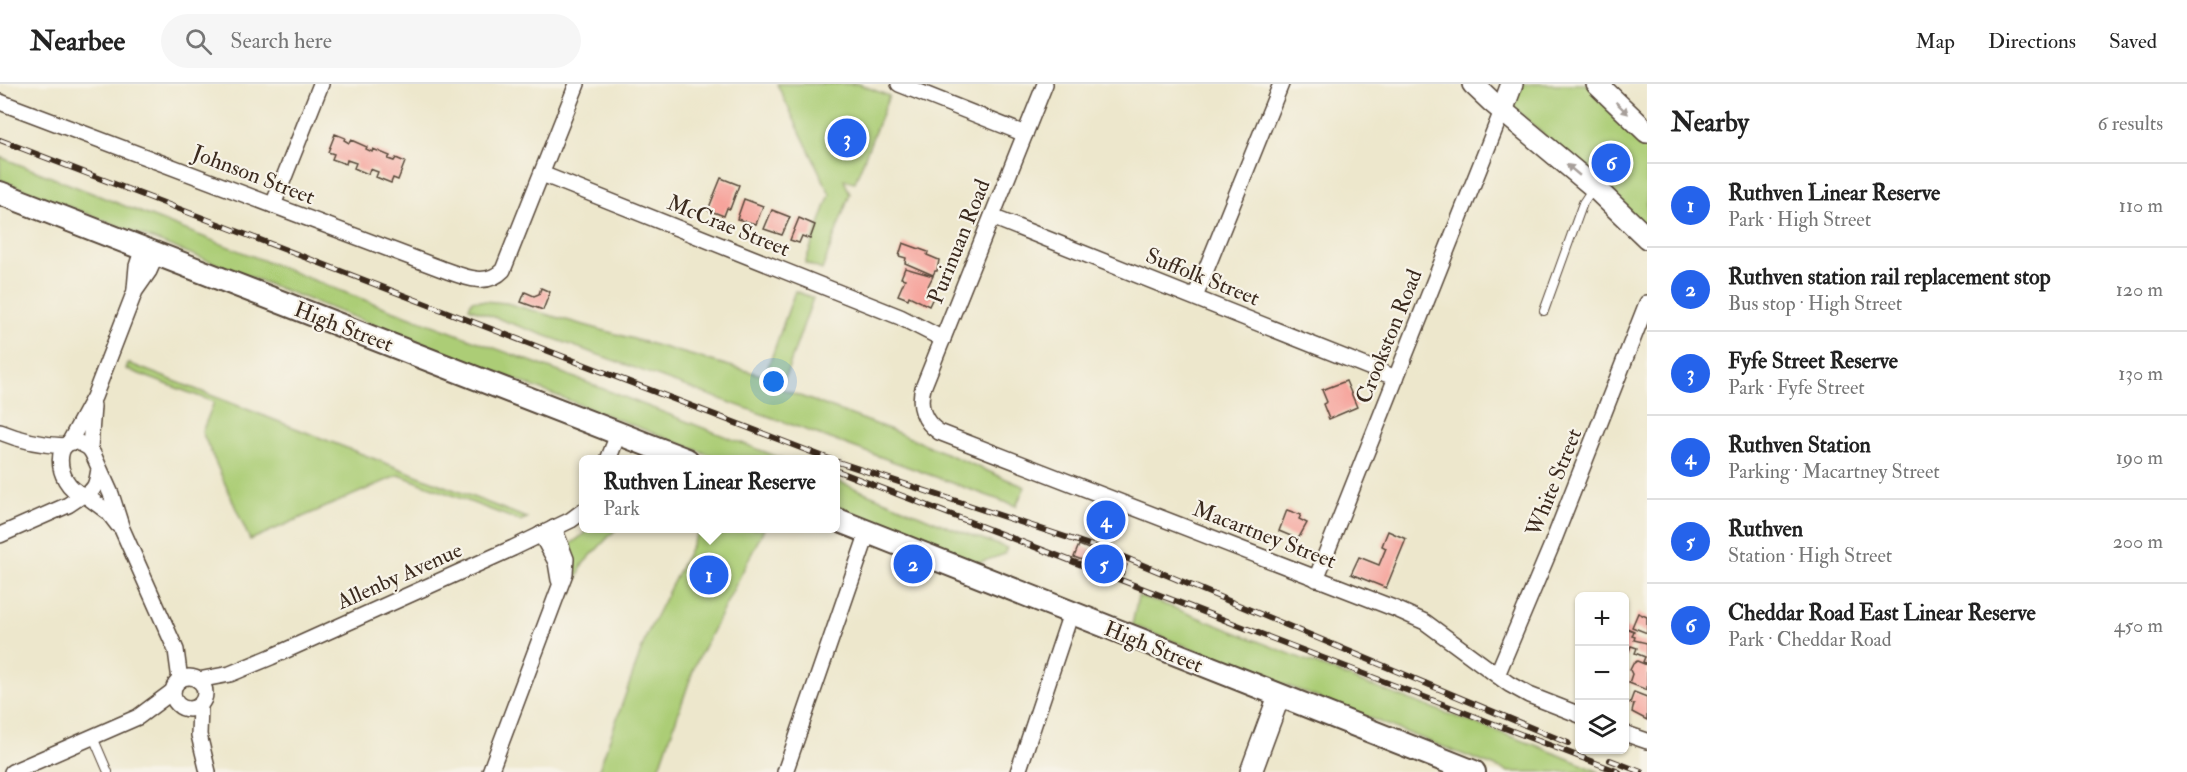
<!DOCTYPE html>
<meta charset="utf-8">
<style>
body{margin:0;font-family:"IM FELL Double Pica",serif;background:#f6f6f6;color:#222}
.controls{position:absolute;right:18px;bottom:18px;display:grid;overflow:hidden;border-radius:9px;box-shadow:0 2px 4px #0004}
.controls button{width:54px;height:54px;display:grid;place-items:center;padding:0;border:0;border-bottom:2px solid #e0e0e0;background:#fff;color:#222;font:30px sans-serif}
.you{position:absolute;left:774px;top:298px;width:21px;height:21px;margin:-15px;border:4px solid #fff;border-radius:50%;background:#1a73e8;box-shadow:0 0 0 9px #1a73e833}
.badge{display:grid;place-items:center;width:39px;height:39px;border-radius:50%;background:#2563eb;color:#fff;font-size:20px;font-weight:700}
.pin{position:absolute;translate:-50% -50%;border:3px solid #fff;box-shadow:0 2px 6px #0006}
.popup{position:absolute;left:579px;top:371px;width:261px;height:78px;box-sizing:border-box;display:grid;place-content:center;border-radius:9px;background:#fff;filter:drop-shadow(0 2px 4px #0005);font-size:20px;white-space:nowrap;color:#767676}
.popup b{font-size:22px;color:#222}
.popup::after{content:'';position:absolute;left:50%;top:100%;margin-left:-12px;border:12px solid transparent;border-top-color:#fff}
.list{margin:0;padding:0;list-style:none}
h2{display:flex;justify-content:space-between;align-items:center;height:78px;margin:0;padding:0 24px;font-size:26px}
h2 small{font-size:20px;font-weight:400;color:#767676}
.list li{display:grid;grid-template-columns:39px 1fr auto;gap:18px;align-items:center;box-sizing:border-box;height:84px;padding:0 24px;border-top:2px solid #e0e0e0}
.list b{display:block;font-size:22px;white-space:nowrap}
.list p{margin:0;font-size:20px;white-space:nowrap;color:#767676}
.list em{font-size:20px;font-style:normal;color:#767676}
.icon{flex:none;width:33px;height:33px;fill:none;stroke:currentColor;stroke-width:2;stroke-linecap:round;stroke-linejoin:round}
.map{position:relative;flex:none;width:1647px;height:688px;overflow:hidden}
header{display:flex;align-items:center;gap:36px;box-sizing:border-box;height:84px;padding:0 30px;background:#fff;border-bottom:2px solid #e0e0e0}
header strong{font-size:28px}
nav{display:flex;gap:33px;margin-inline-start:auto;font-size:21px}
.search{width:420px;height:54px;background:#f6f6f6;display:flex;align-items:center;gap:15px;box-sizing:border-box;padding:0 21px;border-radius:33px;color:#767676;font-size:22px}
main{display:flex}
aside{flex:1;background:#fff}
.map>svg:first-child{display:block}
.green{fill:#accd76;stroke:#747c4a;stroke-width:1.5}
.building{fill:#f69f97}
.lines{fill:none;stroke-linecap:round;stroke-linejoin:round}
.lane-casing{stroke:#564638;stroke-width:10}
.street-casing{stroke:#564638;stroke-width:18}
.secondary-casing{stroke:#564638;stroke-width:24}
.primary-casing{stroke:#564638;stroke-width:26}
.lane{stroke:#fff;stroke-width:8}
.street{stroke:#fff;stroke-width:15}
.secondary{stroke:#fff;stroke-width:21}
.primary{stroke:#fff;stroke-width:22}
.rail-casing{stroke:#3b2a1e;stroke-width:6}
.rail{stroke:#f7f3e8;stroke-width:4;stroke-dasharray:11;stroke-linecap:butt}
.oneway{fill:#a79f9a}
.labels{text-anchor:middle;stroke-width:4.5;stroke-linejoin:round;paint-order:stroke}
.street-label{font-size:22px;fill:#3b2a1e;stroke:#f7f3e8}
</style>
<header>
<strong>Nearbee</strong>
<div class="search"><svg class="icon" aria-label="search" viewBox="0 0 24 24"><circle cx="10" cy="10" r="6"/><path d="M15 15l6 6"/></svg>Search here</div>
<nav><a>Map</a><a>Directions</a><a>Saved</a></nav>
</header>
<main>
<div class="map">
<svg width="1647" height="688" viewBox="0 0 1647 688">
<rect width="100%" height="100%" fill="#f7f3e8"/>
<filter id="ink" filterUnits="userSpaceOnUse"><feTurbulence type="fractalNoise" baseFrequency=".0167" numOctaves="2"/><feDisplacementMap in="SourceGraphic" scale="12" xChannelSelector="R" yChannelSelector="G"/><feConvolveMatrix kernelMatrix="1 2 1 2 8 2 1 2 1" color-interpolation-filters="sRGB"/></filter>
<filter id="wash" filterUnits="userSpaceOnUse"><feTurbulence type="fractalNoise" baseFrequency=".008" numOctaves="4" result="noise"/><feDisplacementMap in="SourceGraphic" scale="24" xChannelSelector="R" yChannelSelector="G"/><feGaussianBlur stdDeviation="1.35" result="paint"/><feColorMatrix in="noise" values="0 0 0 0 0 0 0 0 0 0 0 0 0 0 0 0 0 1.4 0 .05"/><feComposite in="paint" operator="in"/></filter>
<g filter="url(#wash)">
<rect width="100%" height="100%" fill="#ede7cc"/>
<!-- green -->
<g class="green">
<path d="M777,0H859L889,12L855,98L844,96L850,110L822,186L805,179L830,110Z"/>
<path d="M1520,0H1590L1647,56V145L1513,23Z"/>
<path d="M0,73L354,212L565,290L783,375H720L0,96Z"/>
<path d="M795,207L813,214L781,305L889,345L1025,403L1016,422L469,224L472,216L506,219L765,292Z"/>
<path d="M128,279L527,434L520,437L399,391L250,456L202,348L214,318L126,285Z"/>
<path d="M835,396L951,444L1007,464L1005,470L978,479L835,422Z"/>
<path d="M591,445H616L583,480L571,510L565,507L568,462Z"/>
<path d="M700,445H764L695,581L658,688H598L647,550Z"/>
<path d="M1138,512L1169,522L1371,602L1535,661L1600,688H1509L1459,669L1132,541Z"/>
</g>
<g id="blocks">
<!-- building -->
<g class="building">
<path d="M335,50L345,54L344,56L349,59L351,56L367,63L366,65L372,68L373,65L390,72L388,75L394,77L396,74L405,78L398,96L393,94L391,99L376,93L378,88L370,85L368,90L354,84L356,79L347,76L346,80L332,75L334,70L328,68Z"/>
<path d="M721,94L739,101L730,125L727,124L724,132L708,126Z"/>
<path d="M744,115L763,122L756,140L737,135Z"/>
<path d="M772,126L790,133L782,151L764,145Z"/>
<path d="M799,134L815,141L810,155L802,152L799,159L790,156Z"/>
<path d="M903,159L928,168L927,171L939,176L937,187H935L933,191L905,179L906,174L899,172Z"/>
<path d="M905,184L933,192L927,204L936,207L929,222L909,212L908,215L898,211L905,195L901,194Z"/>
<path d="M541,204L550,208L543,226L521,218L525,208L534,212L539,210Z"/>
<path d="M1346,297L1357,323L1329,335L1323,320L1327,318L1322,306Z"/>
<path d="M1287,426L1301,431L1299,435L1307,439L1298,455L1279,447Z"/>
<path d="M1388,447L1406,455L1386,504L1351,490L1359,473L1379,481L1386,464L1382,462Z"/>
<path d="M1079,461L1127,481L1123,491L1074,473Z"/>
<path d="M1638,529L1647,533V549L1632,543Z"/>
<path d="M1624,543L1634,547L1632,552L1635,553L1634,556L1647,559V580L1643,578L1645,573L1635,569L1637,564L1631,562L1627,572L1624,571Z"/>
<path d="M1637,577L1647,581V606L1629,599L1632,590L1630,586L1633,580Z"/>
<path d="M1634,608L1647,613V636L1632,628L1634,620L1630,619Z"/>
</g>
</g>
</g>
<g filter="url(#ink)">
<use href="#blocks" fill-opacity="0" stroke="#564638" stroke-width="1.5"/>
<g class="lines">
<defs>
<g id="lane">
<path d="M1544,227L1583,119L1593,104"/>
<path d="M93,653L108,688"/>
</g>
<g id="street">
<path d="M899,0L1025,50"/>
<path d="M1045,0L923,304C918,322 924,338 939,348L1396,525L1425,538L1509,600L1529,611L1580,631"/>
<path d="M0,18L442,185C462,192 486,204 503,186L577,0"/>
<path d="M542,90L900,233L943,255"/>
<path d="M273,121L321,0"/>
<path d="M992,133L1396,294"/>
<path d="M135,205L137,182L143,164"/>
<path d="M1195,213L1281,0"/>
<path d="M0,348C22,357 41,361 65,362"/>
<path d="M69,359L94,313L135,207L149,187L157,169"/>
<path d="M90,364L93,322"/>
<path d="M608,376L619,348"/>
<path d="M99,385C97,397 96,408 83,411C52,399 54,347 82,360C88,363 90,364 93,370L111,410L122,445L176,566L180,596"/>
<path d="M85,411L108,428L118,441"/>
<path d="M541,450L556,478L559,496"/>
<path d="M0,451L68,421L83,411"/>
<path d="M1316,495L1502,27"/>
<path d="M1497,591L1551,463L1647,219"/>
<circle cx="189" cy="609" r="16"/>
<path d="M198,596L230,590L271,573L513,464L571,436L583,427"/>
<path d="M200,622L199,651L208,688"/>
<path d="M1624,649L1647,657"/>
<path d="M12,688L138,633L173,607"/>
<path d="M490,688L565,489L566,475L554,444"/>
<path d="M785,688L868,448"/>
<path d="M1018,688L1071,529"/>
</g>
<g id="secondary">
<path d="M1473,0L1492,18L1594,103L1647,154"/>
<path d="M1597,0L1647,48"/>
<path d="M1502,27L1512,0"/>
<path d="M1251,688L1279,612"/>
</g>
<g id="primary">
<path d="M0,109L687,376"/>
<path d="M835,435L1474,688"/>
</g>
</defs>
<!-- lane casing -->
<use href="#lane" class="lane-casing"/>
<!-- street casing -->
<use href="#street" class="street-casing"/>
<!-- secondary casing -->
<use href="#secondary" class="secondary-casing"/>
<!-- primary casing -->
<use href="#primary" class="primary-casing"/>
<!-- lane -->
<use href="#lane" class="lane"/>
<!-- street -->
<use href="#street" class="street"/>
<!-- secondary -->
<use href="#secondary" class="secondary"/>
<!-- primary -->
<use href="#primary" class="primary"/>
<defs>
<g id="rail">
<path d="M0,56L832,376"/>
<path d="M838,378L1114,469L1568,659"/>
<path d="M835,386L1619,688"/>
<path d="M1610,676L1641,688"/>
</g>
</defs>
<!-- rail casing -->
<use href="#rail" class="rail-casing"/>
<!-- rail -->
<use href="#rail" class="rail"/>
</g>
<!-- one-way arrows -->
<defs><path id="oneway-solid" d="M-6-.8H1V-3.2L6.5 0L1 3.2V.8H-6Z" transform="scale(1.5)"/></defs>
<g class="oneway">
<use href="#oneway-solid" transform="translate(1622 24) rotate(44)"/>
<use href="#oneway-solid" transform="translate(1573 86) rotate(-140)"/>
</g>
</g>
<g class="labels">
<!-- street labels -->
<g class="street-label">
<text transform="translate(254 90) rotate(21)" y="8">Johnson Street</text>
<text transform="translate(729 141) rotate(22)" y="8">McCrae Street</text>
<text transform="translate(958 157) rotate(-68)" y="8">Purinuan Road</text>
<text transform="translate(1203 192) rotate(22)" y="8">Suffolk Street</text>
<text transform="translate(344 242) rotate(21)" y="8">High Street</text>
<text transform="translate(1388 252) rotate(-68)" y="8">Crookston Road</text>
<text transform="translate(1553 398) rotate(-68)" y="8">White Street</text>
<text transform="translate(1265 450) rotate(21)" y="8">Macartney Street</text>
<text transform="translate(399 491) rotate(-24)" y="8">Allenby Avenue</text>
<text transform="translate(1154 562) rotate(22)" y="8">High Street</text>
</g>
</g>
</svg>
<div class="controls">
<button>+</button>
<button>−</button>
<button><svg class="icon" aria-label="layers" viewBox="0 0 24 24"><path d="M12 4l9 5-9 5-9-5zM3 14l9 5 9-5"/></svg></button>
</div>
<div class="you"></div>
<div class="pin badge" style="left:709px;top:491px">1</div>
<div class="popup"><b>Ruthven Linear Reserve</b>Park</div>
<div class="pin badge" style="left:913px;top:480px">2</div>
<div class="pin badge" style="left:847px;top:54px">3</div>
<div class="pin badge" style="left:1106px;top:436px">4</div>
<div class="pin badge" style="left:1104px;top:480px">5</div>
<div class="pin badge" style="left:1611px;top:79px">6</div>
</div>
<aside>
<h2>Nearby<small>6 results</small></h2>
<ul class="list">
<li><span class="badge">1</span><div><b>Ruthven Linear Reserve</b><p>Park · High Street</p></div><em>110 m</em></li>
<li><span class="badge">2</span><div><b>Ruthven station rail replacement stop</b><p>Bus stop · High Street</p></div><em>120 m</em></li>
<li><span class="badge">3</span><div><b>Fyfe Street Reserve</b><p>Park · Fyfe Street</p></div><em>130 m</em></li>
<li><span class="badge">4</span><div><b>Ruthven Station</b><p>Parking · Macartney Street</p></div><em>190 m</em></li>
<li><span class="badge">5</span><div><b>Ruthven</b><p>Station · High Street</p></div><em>200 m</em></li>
<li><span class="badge">6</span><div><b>Cheddar Road East Linear Reserve</b><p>Park · Cheddar Road</p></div><em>450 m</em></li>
</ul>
</aside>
</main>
